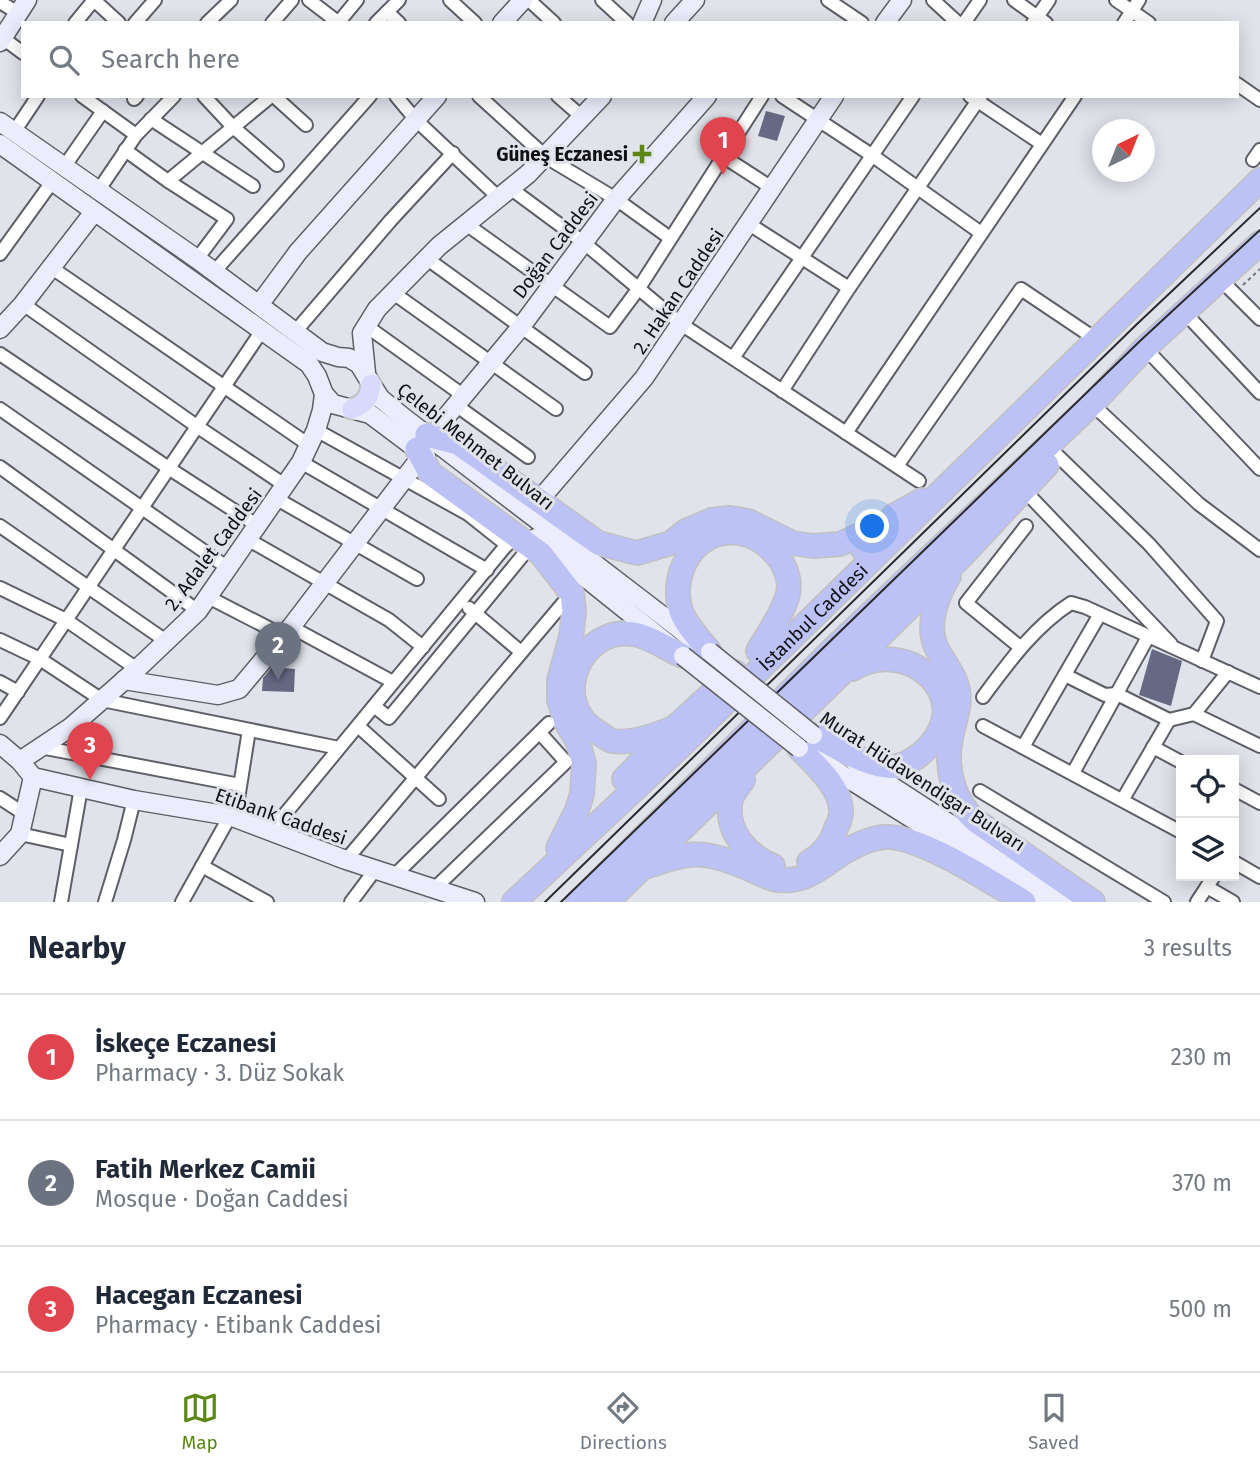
<!DOCTYPE html>
<meta charset="utf-8">
<style>
body{margin:0;font-family:"Fira Sans",sans-serif;background:#f2f2f3;color:#1f2937}
.controls{position:absolute;right:21px;bottom:21px;display:grid;overflow:hidden;border-radius:0px;box-shadow:0 4px 18px #0003}
.controls button{width:63px;height:63px;display:grid;place-items:center;padding:0;border:0;border-bottom:2px solid #e0e1e3;background:#fff;color:#1f2937;font:35px sans-serif}
.compass{position:absolute;left:1092px;top:119px;width:63px;height:63px;border-radius:50%;background:#fff;box-shadow:0 4px 18px #0003;rotate:43deg}
.you{position:absolute;left:873px;top:527px;width:24px;height:24px;margin:-18px;border:5px solid #fff;border-radius:50%;background:#1a73e8;box-shadow:0 0 0 10px #1a73e833}
.badge{display:grid;place-items:center;width:46px;height:46px;border-radius:50%;background:#5a8716;color:#fff;font-size:23px;font-weight:700}
.pin{position:absolute;translate:-50% -58px;filter:drop-shadow(0 2px 4px #0008)}
.pin::after{content:'';position:absolute;top:37px;width:24px;height:21px;background:inherit;clip-path:polygon(0 0,100% 0,50% 100%)}
.list{margin:0;padding:0;list-style:none}
h2{display:flex;justify-content:space-between;align-items:center;height:91px;margin:0;padding:0 28px;font-size:30px}
h2 small{font-size:23px;font-weight:400;color:#747a83}
.list li{display:grid;grid-template-columns:46px 1fr auto;gap:21px;align-items:center;box-sizing:border-box;height:126px;padding:0 28px;border-top:2px solid #e0e1e3}
.list b{display:block;font-size:26px;white-space:nowrap}
.list p{margin:0;font-size:23px;white-space:nowrap;color:#747a83}
.list em{font-size:23px;font-style:normal;color:#747a83}
.icon{flex:none;width:38px;height:38px;fill:none;stroke:currentColor;stroke-width:2;stroke-linecap:round;stroke-linejoin:round}
.map{position:relative;flex:none;width:1260px;height:902px;overflow:hidden}
.search{position:absolute;background:#fff;box-shadow:0 4px 18px #0003;left:21px;right:21px;top:21px;height:77px;display:flex;align-items:center;gap:18px;box-sizing:border-box;padding:0 24px;border-radius:0px;color:#747a83;font-size:26px}
.sheet{height:469px;background:#fff}
nav{display:flex;justify-content:space-around;align-items:center;box-sizing:border-box;height:98px;border-top:2px solid #e0e1e3;background:#fff;font-size:19px;color:#747a83}
nav a{display:grid;justify-items:center;gap:4px}
nav .on{color:#5a8716}
.map>svg:first-child{display:block}
.building{fill:#666983}
.lines{fill:none;stroke-linecap:round;stroke-linejoin:round}
.street-casing{stroke:#5e5f66;stroke-width:16}
.secondary-casing{stroke:#5e5f66;stroke-width:21}
.primary-casing{stroke:#c1c1c2;stroke-width:23}
.highway-casing{stroke:#c1c1c2;stroke-width:26}
.path{stroke:#737479;stroke-width:2;stroke-dasharray:3.5 3.5;stroke-linecap:butt}
.street{stroke:#fff;stroke-width:12}
.secondary{stroke:#ebedfc;stroke-width:18}
.primary{stroke:#d7dafa;stroke-width:19}
.highway{stroke:#bcc2f6;stroke-width:23}
.tram{stroke:#2a2a2d;stroke-width:2}
.secondary-bridge-casing{stroke:#5e5f66;stroke-width:21;stroke-linecap:butt}
.secondary-bridge{stroke:#ebedfc;stroke-width:18}
.poi-dot{fill:#5a8716;stroke:#e1e3eb;stroke-width:2.5}
.labels{text-anchor:middle;stroke-width:6;stroke-linejoin:round;paint-order:stroke}
.poi-label{font-size:19px;font-weight:bold;fill:#111114;stroke:#e1e3eb;text-anchor:end}
.street-label{font-size:19px;fill:#111114;stroke:#e1e3eb}
</style>
<div class="map">
<svg width="1260" height="902" viewBox="0 0 1260 902">
<rect width="100%" height="100%" fill="#e1e3eb"/>
<!-- building -->
<g class="building">
<path d="M766,111L785,116L777,141L758,136Z"/>
<path d="M1152,649L1182,661L1171,706L1139,695Z"/>
<path d="M272,667L295,669L294,692L262,691L263,678Z"/>
</g>
<g class="lines">
<defs>
<g id="street">
<path d="M94,0L119,23"/>
<path d="M309,0L339,23"/>
<path d="M450,0L475,23"/>
<path d="M529,0L554,23"/>
<path d="M602,0L627,23"/>
<path d="M828,0L862,23"/>
<path d="M933,0L958,23"/>
<path d="M1014,0L1046,23"/>
<path d="M1116,0L1149,23"/>
<path d="M0,2L18,13"/>
<path d="M387,12L399,23"/>
<path d="M75,23L94,0"/>
<path d="M135,23L155,0"/>
<path d="M207,23L231,0"/>
<path d="M272,23L292,0"/>
<path d="M338,23L357,0"/>
<path d="M376,23L399,0"/>
<path d="M964,23L980,0"/>
<path d="M1033,23L1049,0"/>
<path d="M1124,23L1139,0"/>
<path d="M0,36L23,53"/>
<path d="M1237,84L1260,100"/>
<path d="M82,96L136,135"/>
<path d="M204,96L233,127L277,165"/>
<path d="M274,96L306,125"/>
<path d="M396,96L416,120L498,197"/>
<path d="M479,96L546,157L616,199L670,238"/>
<path d="M558,96L582,117"/>
<path d="M782,96L873,156L981,233"/>
<path d="M970,96L1042,144"/>
<path d="M134,99L137,96"/>
<path d="M151,119L253,186"/>
<path d="M14,132L38,96"/>
<path d="M125,150L168,181L227,219L197,259"/>
<path d="M724,157L772,188"/>
<path d="M1253,160L1260,150"/>
<path d="M64,167L103,111"/>
<path d="M168,181L271,96"/>
<path d="M510,188L583,242L681,324L919,481"/>
<path d="M98,191L136,135L174,96"/>
<path d="M466,224L610,327L639,288L762,96"/>
<path d="M749,224L849,288"/>
<path d="M0,254L52,182"/>
<path d="M426,258L585,373"/>
<path d="M52,268L309,445"/>
<path d="M214,272L370,96"/>
<path d="M1221,280L1260,319"/>
<path d="M392,292L556,409"/>
<path d="M23,304L198,427L286,486"/>
<path d="M1185,313L1260,393"/>
<path d="M365,325L464,396"/>
<path d="M295,332L391,220L453,153"/>
<path d="M1145,348L1260,469"/>
<path d="M0,354L170,469L258,526"/>
<path d="M733,358L913,96"/>
<path d="M782,391L849,288L981,96"/>
<path d="M1092,404L1199,504L1260,550"/>
<path d="M457,406L528,457"/>
<path d="M0,409L228,568"/>
<path d="M316,430L468,514L507,545"/>
<path d="M846,433L1075,96"/>
<path d="M1057,455L1149,544L1217,621L1202,661"/>
<path d="M301,462L487,570"/>
<path d="M897,466L1021,289L1097,340"/>
<path d="M0,467L198,611"/>
<path d="M1024,490L1171,644"/>
<path d="M277,499L417,579"/>
<path d="M0,526L166,641"/>
<path d="M249,540L389,620L423,647"/>
<path d="M0,588L66,620L137,669"/>
<path d="M208,597L284,636"/>
<path d="M469,608L521,652"/>
<path d="M291,627L393,682"/>
<path d="M0,640L40,659L102,700L339,748"/>
<path d="M1020,647L966,603L1026,526"/>
<path d="M1065,675L1105,695L1117,694L1169,720L1194,714L1260,746"/>
<path d="M0,682L18,692"/>
<path d="M983,697C1009,662 1034,627 1071,603L1085,607L1260,687"/>
<path d="M374,706L389,718L528,549"/>
<path d="M1194,714L1228,672"/>
<path d="M0,718L261,332"/>
<path d="M358,726L439,799"/>
<path d="M983,726L1181,832"/>
<path d="M40,747L240,785"/>
<path d="M1023,747L1100,614"/>
<path d="M1153,747L1181,762"/>
<path d="M1073,773L1148,637"/>
<path d="M1234,789L1260,803"/>
<path d="M980,791L1164,902"/>
<path d="M0,798L26,815"/>
<path d="M1123,799L1169,720"/>
<path d="M235,818L249,730"/>
<path d="M271,831L513,537"/>
<path d="M20,834L71,845"/>
<path d="M346,860L564,602"/>
<path d="M1234,862L1260,877"/>
<path d="M202,866L267,902"/>
<path d="M394,876L549,723"/>
<path d="M1207,887L1233,902"/>
<path d="M434,889L566,762L540,733"/>
<path d="M61,902L81,788"/>
<path d="M105,902L124,840L134,800"/>
<path d="M182,902L230,816"/>
<path d="M351,902L375,870"/>
<path d="M1197,902L1214,876"/>
</g>
<g id="secondary">
<path d="M502,23L523,0"/>
<path d="M642,23L652,0"/>
<path d="M674,23L695,0"/>
<path d="M885,23L902,0"/>
<path d="M0,42L27,0"/>
<path d="M0,122L197,259L322,352L338,357L349,358L359,364L380,398L403,417L694,640"/>
<path d="M0,144L309,364L317,376L324,394L333,404L370,414L426,456"/>
<path d="M259,305L298,252L437,96"/>
<path d="M0,329L23,304L94,212"/>
<path d="M366,373L362,333L377,309L439,246L528,174L602,96"/>
<path d="M441,423L520,328L616,199L707,96"/>
<path d="M542,497L644,378L834,96"/>
<path d="M536,538L667,643"/>
<path d="M124,680L218,695L239,689L291,627L417,462"/>
<path d="M0,744L20,761L33,777L134,800L230,816L346,860L475,902"/>
<path d="M817,759L1045,902"/>
<path d="M20,761L71,727L137,669L198,611L301,462L316,430L322,410L324,394"/>
<path d="M856,763L1070,902"/>
<path d="M0,856L20,834L33,777"/>
</g>
<path id="primary" d="M352,409C365,404 370,397 371,384"/>
<g id="highway">
<path d="M427,435L458,443L598,543L637,553L671,543L686,531L712,520L730,518L748,521L792,543L813,546L840,544L875,528"/>
<path d="M417,449L430,473L541,554L572,594L574,612L571,637L559,680V700L566,722L578,742L584,763L582,794L577,810L558,848"/>
<path d="M862,548L895,515L922,500"/>
<path d="M949,576C937,596 926,624 936,647C943,661 955,675 958,690C961,707 954,721 951,738C945,767 953,801 976,821L1093,902"/>
<path d="M710,652C700,639 684,624 680,608C670,571 697,527 739,533C765,537 794,565 788,594C783,614 768,633 758,651"/>
<path d="M671,729C654,736 631,744 613,741C608,740 603,735 599,733C546,703 581,621 638,635C653,639 669,650 683,656"/>
<path d="M813,735C835,746 873,770 898,766C910,763 922,754 929,746C975,697 909,635 852,669"/>
<path d="M799,748C814,764 842,788 841,812C841,817 838,824 836,828C832,843 823,854 809,862"/>
<path d="M624,779L674,728L735,672"/>
<path d="M743,780C739,786 733,793 731,799C724,831 747,855 773,866"/>
<path d="M648,866C690,852 702,849 745,867C755,871 768,879 779,880C805,883 821,867 841,854C854,846 870,838 885,837C920,835 994,884 1024,902"/>
<path id="s1" d="M514,902L683,744L1260,180"/>
<path d="M578,902L832,650L1092,404L1145,348L1260,243"/>
<path d="M607,902L961,557L1047,465"/>
</g>
</defs>
<!-- street casing -->
<use href="#street" class="street-casing"/>
<!-- secondary casing -->
<use href="#secondary" class="secondary-casing"/>
<!-- primary casing -->
<use href="#primary" class="primary-casing"/>
<!-- highway casing -->
<use href="#highway" class="highway-casing"/>
<!-- path -->
<path class="path" d="M1243,285L1260,269"/>
<!-- street -->
<use href="#street" class="street"/>
<!-- secondary -->
<use href="#secondary" class="secondary"/>
<!-- primary -->
<use href="#primary" class="primary"/>
<!-- highway -->
<use href="#highway" class="highway"/>
<!-- tram -->
<g class="tram">
<path d="M545,902L1136,325L1260,208"/>
<path d="M561,902L1140,341L1260,230"/>
</g>
<defs>
<g id="secondary-bridge">
<path d="M710,652L813,735"/>
<path d="M683,656L799,748"/>
</g>
</defs>
<!-- secondary-bridge casing -->
<use href="#secondary-bridge" class="secondary-bridge-casing"/>
<!-- secondary-bridge -->
<use href="#secondary-bridge" class="secondary-bridge"/>
</g>
<!-- markers -->
<path class="poi-dot" d="M638.5 143.5h7v7h7v7h-7v7h-7v-7h-7v-7h7z"/>
<g class="labels">
<!-- poi labels -->
<g class="poi-label">
<text x="628" y="161">Güneş Eczanesi</text>
</g>
<!-- street labels -->
<g class="street-label">
<text transform="translate(555 245) rotate(-53)" y="7">Doğan Caddesi</text>
<text transform="translate(678 291) rotate(-56)" y="7">2. Hakan Caddesi</text>
<text transform="translate(476 446) rotate(38)" y="7">Çelebi Mehmet Bulvarı</text>
<text transform="translate(213 549) rotate(-53)" y="7">2. Adalet Caddesi</text>
<text dy="7" stroke="none"><textPath href="#s1" startOffset="413">İstanbul Caddesi</textPath></text>
<text transform="translate(923 781) rotate(33)" y="7">Murat Hüdavendigar Bulvarı</text>
<text transform="translate(281 816) rotate(19)" y="7">Etibank Caddesi</text>
</g>
</g>
</svg>
<div class="controls">
<button><svg class="icon" aria-label="locate" viewBox="0 0 24 24"><circle cx="12" cy="12" r="6"/><path d="M12 2v4M12 18v4M2 12h4M18 12h4"/></svg></button>
<button><svg class="icon" aria-label="layers" viewBox="0 0 24 24"><path d="M12 4l9 5-9 5-9-5zM3 14l9 5 9-5"/></svg></button>
</div>
<svg class="compass" viewBox="-18 -18 36 36"><path d="M0-13l5 13h-10z" fill="#e53935"/><path d="M0 13l5-13h-10z" fill="#747a83"/></svg>
<div class="you"></div>
<div class="pin badge" style="left:723px;top:175px;background:#e0444e">1</div>
<div class="pin badge" style="left:278px;top:680px;background:#6b7280">2</div>
<div class="pin badge" style="left:90px;top:780px;background:#e0444e">3</div>
<div class="search"><svg class="icon" aria-label="search" viewBox="0 0 24 24"><circle cx="10" cy="10" r="6"/><path d="M15 15l6 6"/></svg>Search here</div>
</div>
<section class="sheet">
<h2>Nearby<small>3 results</small></h2>
<ul class="list">
<li><span class="badge" style="background:#e0444e">1</span><div><b>İskeçe Eczanesi</b><p>Pharmacy · 3. Düz Sokak</p></div><em>230 m</em></li>
<li><span class="badge" style="background:#6b7280">2</span><div><b>Fatih Merkez Camii</b><p>Mosque · Doğan Caddesi</p></div><em>370 m</em></li>
<li><span class="badge" style="background:#e0444e">3</span><div><b>Hacegan Eczanesi</b><p>Pharmacy · Etibank Caddesi</p></div><em>500 m</em></li>
</ul>
</section>
<nav>
<a class="on"><svg class="icon" aria-label="map" viewBox="0 0 24 24"><path d="M3 6l6-2 6 2 6-2v14l-6 2-6-2-6 2zM9 4v14M15 6v14"/></svg>Map</a>
<a><svg class="icon" aria-label="directions" viewBox="0 0 24 24"><path d="M12 3l9 9-9 9-9-9zM9 14v-3h6M13 9l2 2-2 2"/></svg>Directions</a>
<a><svg class="icon" aria-label="saved" viewBox="0 0 24 24"><path d="M7 4h10v16l-5-4-5 4z"/></svg>Saved</a>
</nav>
